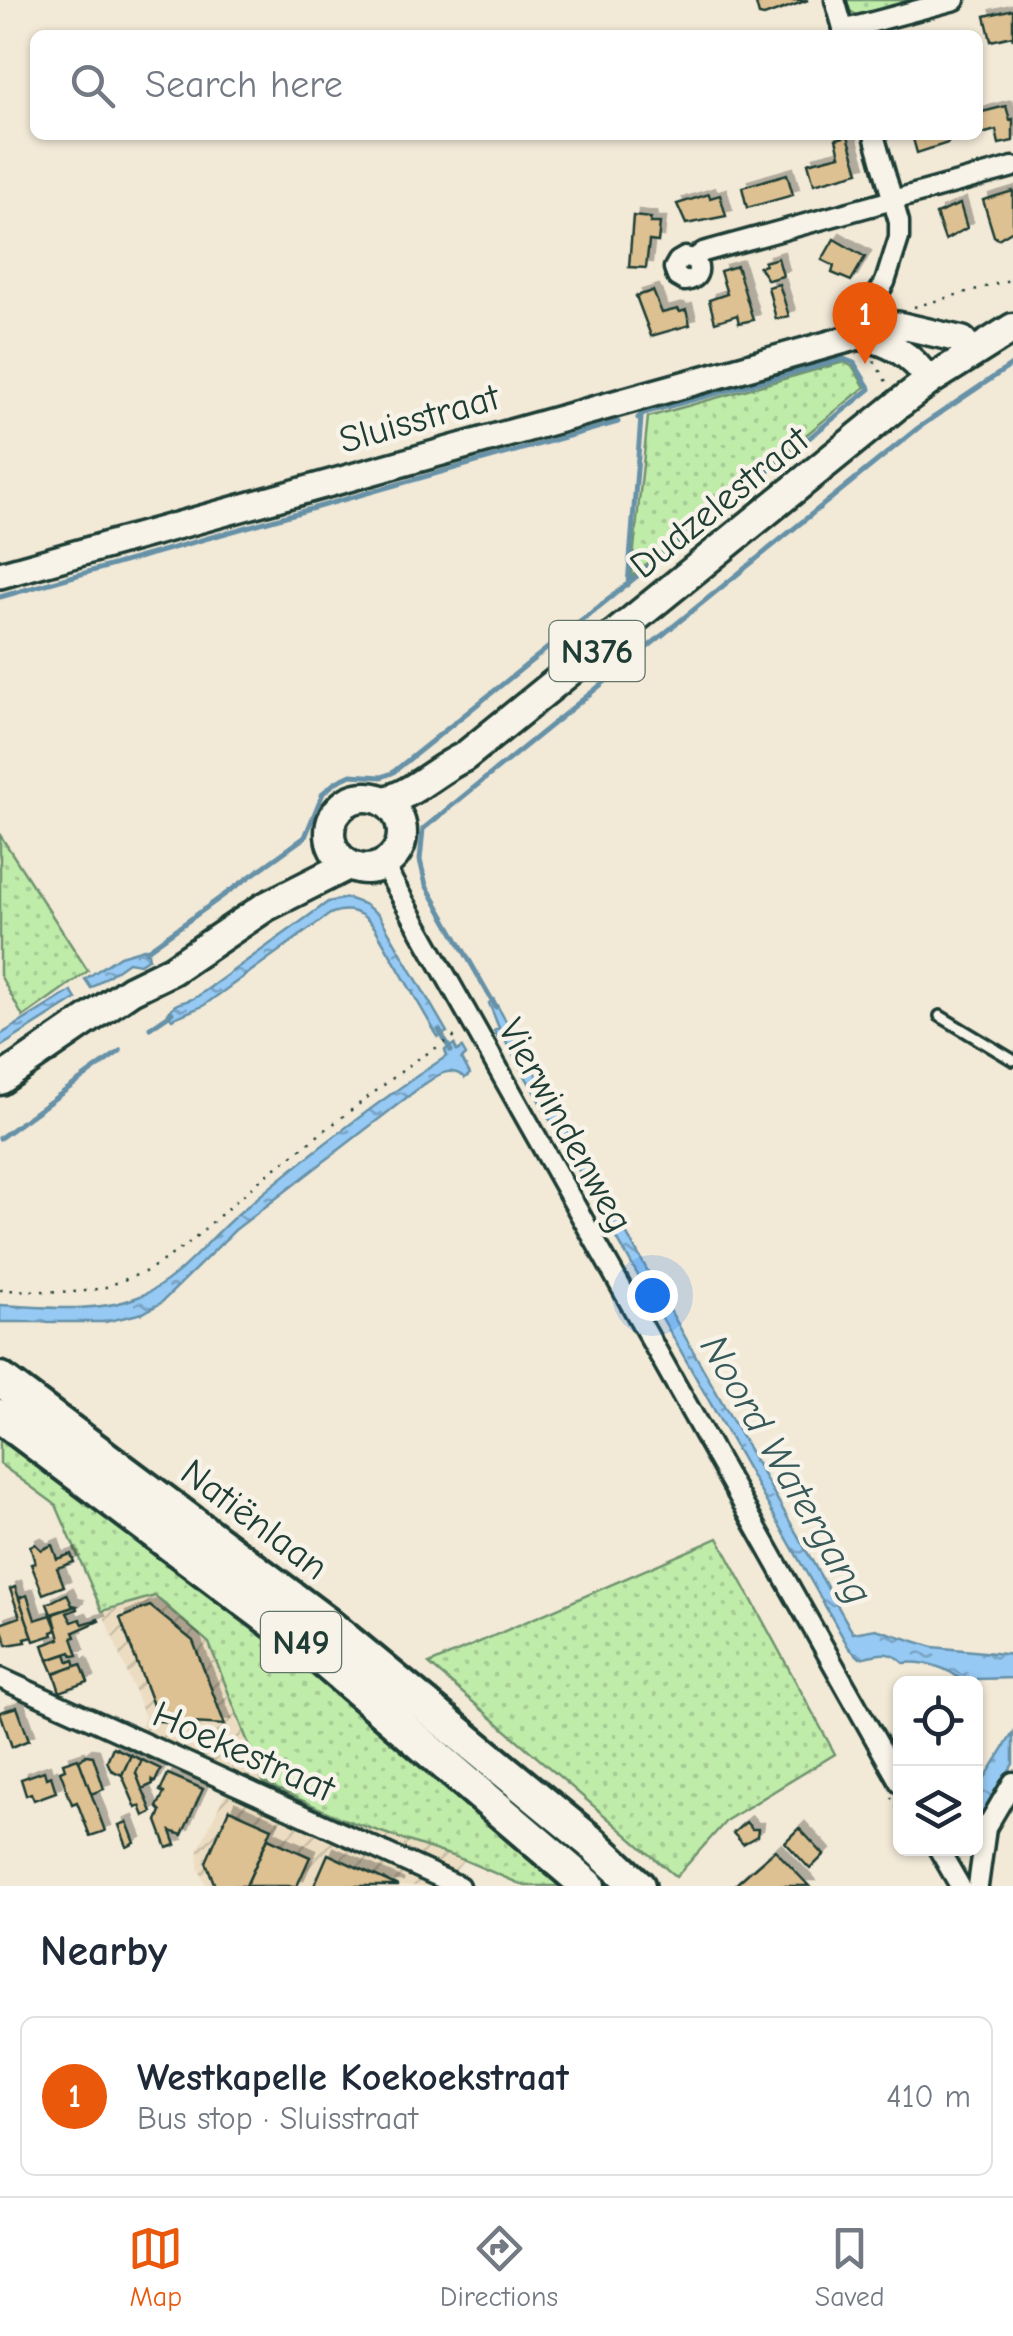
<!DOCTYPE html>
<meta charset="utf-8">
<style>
body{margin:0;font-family:"Comic Neue",sans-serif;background:#f6f6f7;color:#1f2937}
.controls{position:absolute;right:30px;bottom:30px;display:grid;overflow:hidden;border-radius:15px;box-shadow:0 2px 8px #0004}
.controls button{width:90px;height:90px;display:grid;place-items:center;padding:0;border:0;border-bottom:2px solid #e0e1e3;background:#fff;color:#1f2937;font:50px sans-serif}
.you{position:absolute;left:652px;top:1295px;width:35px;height:35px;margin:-25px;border:8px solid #fff;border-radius:50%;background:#1a73e8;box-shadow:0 0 0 15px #1a73e833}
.badge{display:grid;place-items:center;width:65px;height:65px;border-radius:50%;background:#ea580c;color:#fff;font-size:32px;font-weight:700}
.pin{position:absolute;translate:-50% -82px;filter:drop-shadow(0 2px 5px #0008)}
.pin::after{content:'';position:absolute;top:52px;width:35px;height:30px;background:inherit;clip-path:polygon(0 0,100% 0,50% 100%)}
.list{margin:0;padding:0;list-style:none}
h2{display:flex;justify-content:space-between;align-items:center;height:130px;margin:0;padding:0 40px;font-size:42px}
h2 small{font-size:32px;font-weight:400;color:#747a83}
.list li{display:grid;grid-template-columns:65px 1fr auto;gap:30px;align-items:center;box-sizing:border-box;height:160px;margin:0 20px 20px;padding:0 20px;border:2px solid #e0e1e3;border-radius:15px}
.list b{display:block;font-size:38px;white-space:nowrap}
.list p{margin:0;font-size:32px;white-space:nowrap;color:#747a83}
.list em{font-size:32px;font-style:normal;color:#747a83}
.icon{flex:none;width:55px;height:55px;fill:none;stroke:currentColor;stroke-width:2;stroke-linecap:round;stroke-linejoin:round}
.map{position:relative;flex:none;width:1013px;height:1886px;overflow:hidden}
.search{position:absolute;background:#fff;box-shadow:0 2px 8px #0004;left:30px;right:30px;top:30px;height:110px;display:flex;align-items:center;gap:25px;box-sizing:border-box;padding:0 35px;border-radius:15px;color:#747a83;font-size:38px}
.sheet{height:310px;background:#fff}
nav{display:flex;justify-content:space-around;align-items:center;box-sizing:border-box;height:140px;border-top:2px solid #e0e1e3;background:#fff;font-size:28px;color:#747a83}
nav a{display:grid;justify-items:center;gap:5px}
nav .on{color:#ea580c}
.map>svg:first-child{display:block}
.industrial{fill:url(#industrial-furrows)}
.grass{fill:url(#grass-dots);stroke:#70946f;stroke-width:2.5}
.water{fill:url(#water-ripples);stroke:#6691a7;stroke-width:2.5}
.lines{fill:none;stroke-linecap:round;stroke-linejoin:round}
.stream{stroke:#6691a7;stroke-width:5}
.building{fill:#dec192;stroke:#1f3d34;stroke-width:2.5;filter:url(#shadow)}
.lane-casing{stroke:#1f3d34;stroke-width:16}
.street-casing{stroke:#1f3d34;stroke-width:25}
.secondary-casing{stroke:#1f3d34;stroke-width:32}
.primary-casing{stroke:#1f3d34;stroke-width:35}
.highway-casing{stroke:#1f3d34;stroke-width:40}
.path{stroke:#1f3d34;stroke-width:2.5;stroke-dasharray:2.5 8;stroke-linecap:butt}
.lane{stroke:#f7f3e8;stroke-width:9}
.street{stroke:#f7f3e8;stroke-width:18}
.secondary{stroke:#f7f3e8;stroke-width:25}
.primary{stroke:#f7f3e8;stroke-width:28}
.highway{stroke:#f7f3e8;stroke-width:32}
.labels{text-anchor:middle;stroke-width:9;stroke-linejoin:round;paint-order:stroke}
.shield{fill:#f7f3e8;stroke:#60746a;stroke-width:2.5}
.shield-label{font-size:35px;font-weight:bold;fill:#1f3d34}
.street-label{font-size:38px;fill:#1f3d34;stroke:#f7f3e8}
.water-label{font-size:40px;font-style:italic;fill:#37595a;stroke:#f7f3e8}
</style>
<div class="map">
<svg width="1013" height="1886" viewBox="0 0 1013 1886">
<defs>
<pattern id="industrial-furrows" width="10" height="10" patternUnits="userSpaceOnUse" patternTransform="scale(2.5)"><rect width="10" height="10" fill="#ecddc2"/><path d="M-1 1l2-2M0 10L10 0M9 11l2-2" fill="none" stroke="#cabfa7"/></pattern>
<pattern id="grass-dots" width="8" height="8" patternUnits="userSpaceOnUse" patternTransform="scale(2.5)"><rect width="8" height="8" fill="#c0ecaa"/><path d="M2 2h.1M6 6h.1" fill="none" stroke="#a5cb93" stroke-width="1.8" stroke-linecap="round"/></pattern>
<pattern id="water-ripples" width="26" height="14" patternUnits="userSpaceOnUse" patternTransform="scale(2.5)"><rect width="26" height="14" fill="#96c9f3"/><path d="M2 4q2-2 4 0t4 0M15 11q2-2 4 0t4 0" fill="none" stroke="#7aa4c6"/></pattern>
<filter id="shadow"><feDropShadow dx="6" dy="-6" stdDeviation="0" flood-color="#0004"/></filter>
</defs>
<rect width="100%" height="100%" fill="#f2e9d7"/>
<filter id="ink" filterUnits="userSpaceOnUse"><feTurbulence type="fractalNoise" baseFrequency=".01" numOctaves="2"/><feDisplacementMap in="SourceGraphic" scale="20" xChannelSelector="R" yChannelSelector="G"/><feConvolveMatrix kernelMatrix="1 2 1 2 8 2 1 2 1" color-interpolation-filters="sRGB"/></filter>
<g filter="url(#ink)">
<!-- industrial -->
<path class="industrial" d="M155,1596L209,1643L264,1783L340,1819L464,1860L443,1886H206L198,1867L199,1848L233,1777L138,1734L145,1717L102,1611Z"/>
<!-- grass -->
<g class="grass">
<path d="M843,0H924L860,17L845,8Z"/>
<path d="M844,362L853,367L865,387L631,577L648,417Z"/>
<path d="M0,835L88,971L23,1017L0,975Z"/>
<path d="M0,1434L305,1663L568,1886H525L464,1860L340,1818L264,1783L209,1643L155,1596L102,1611L56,1505L0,1464Z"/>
<path d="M718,1538L835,1754L727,1820L676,1877L429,1664Z"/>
</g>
<!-- water -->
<g class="water">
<path d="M347,898L364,904L379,915L447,1032L438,1037L375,928C363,912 349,906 330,914L203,1006L172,1019L168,1014C178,998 181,1006 198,996L328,902Z"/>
<path d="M147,948L149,958L140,964L128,962L91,988L85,979L120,956Z"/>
<path d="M71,991L76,999L0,1047V1035Z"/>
<path d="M494,1000L853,1633L876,1629L933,1647L1013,1655V1678L977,1679L971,1683H964C950,1667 924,1661 903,1663C889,1648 875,1655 860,1658L849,1648L503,1037L498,1038L494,1031L499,1028L489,1003Z"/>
<path d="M454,1044L457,1051L462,1048L466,1055L462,1059L470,1074L465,1078C449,1065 438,1075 423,1085L235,1230L161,1303L143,1313L105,1322H0V1305C44,1307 96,1314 138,1297C179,1281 205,1242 238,1214C302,1160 376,1102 447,1056L445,1050Z"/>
<path d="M1013,1733V1764L976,1823V1792Z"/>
</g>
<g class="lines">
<!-- stream -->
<g class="stream">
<path d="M628,585L641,418"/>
<path d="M0,597L618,422"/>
<path d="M146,951L305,837L323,793L336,782L351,775L382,777L392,773L870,389L854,363L844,359L644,413L638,418"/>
<path d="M496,1007L426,885L420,860L423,829L918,428L1013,364"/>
<path d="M150,1028L172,1013"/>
<path d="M439,1030L451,1051"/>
<path d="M0,1138L120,1051"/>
</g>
</g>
<!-- building -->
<g class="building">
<path d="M759,0H808L764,16L759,15L756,4L760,3Z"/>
<path d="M1013,9V40L1012,36L991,41L985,16Z"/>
<path d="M1006,106L1010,120L1013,119V141L999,144L996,130L978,135V113Z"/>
<path d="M912,135H946L948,143L917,153Z"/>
<path d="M848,136L859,172L814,184L808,163L840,155L836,139Z"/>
<path d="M787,174L793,195L747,208L742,187Z"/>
<path d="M1013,191V230L998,239L994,236L983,200Z"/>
<path d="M709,194L710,198L720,195L726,216L686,224L677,204Z"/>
<path d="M960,204L967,228L945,240L936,214Z"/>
<path d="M633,216L651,218L650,223H660L658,242L649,241L646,268L629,267Z"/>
<path d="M834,239L865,257L851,281L832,273L834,266L822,260Z"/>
<path d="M778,258L783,276L768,280L759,267L765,265L764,262Z"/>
<path d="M737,266L753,320L739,323L737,315L715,322L709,300L727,294L720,271Z"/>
<path d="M779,284L789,316L776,319L768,287Z"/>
<path d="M653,291L662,313L678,309L680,312L686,310L690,325L651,336L636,296Z"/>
<path d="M35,1544L41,1550L52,1545L57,1559L71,1554L74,1562L57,1568L64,1586L43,1594L31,1564L35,1563L30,1546Z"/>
<path d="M15,1587L33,1637L25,1639L26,1642L7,1645L0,1624L20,1617L10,1589Z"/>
<path d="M67,1594L72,1605L76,1606L51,1614L47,1604Z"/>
<path d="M27,1595L35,1620L51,1615L57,1630L52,1632L53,1635L34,1641L19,1598Z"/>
<path d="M76,1606L77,1609L67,1613L72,1622L80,1619L83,1624L98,1619L99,1621L74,1632L76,1637L72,1638L78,1655L73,1656L71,1652L48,1660L43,1645L60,1639L53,1614Z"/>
<path d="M150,1606L193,1641L225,1725L159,1721L120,1618Z"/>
<path d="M66,1654L69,1662L74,1660L76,1666L54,1674L48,1660Z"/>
<path d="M81,1664L88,1682L60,1692L54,1674Z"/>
<path d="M17,1707L29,1740L12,1747L0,1712Z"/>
<path d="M113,1747L131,1755L122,1775L111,1770L107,1761Z"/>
<path d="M86,1755L93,1756L104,1789L91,1794L79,1761Z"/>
<path d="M131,1755L142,1760L136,1773L152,1812L144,1816L140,1806L136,1808L122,1775Z"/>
<path d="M78,1758L105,1831L90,1836L77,1802L72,1804L60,1771L65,1769L63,1763Z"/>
<path d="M142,1760L161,1769L155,1782L152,1780L153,1784L142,1789L136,1773Z"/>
<path d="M44,1771L46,1778L51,1776L56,1792L34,1800L31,1793L26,1795L21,1779Z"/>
<path d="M168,1774L203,1789L182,1835L171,1831L176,1845L167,1848L157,1821L161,1811L157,1807L164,1793L160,1791Z"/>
<path d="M229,1809L272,1828L246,1886H215L206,1862Z"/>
<path d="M127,1822L135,1843L127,1847L119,1825Z"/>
<path d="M746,1822L752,1829H758L757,1836L743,1844L733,1833Z"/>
<path d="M799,1828L824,1855L810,1869L785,1842Z"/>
<path d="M268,1838L310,1857L297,1886H246Z"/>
<path d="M775,1850L809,1886H734L753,1869Z"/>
<path d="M328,1854L398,1886H314Z"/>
</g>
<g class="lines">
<defs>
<path id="lane" d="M940,1016L1013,1060"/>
<g id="street">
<path d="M835,0L845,35"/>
<path d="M843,30L955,0"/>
<path d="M694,259C702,270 698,280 684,281L677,277L674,268L678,261L685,257L694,259L703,252L1013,167"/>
<path d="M859,336L863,319L885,282L899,238V222L874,135"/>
<path d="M383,864L900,1783"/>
<path d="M0,1678L459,1886"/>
<path d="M938,1848L960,1886"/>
<path d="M978,1886L986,1828L1013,1782"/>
</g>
<g id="secondary">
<path d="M859,336C889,342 912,354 929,381"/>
<path d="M0,575L859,336L881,326L898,325L963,340L973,352"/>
</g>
<g id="primary">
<circle cx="366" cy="833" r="36"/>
<path d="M384,801C411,796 437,769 464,757L900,403L929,381L1013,328"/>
<path d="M0,1080L131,990L172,970L265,907L348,865"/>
</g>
<g id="highway">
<path d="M0,1379L324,1622L592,1843L638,1886"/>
<path d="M0,1416L314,1652L588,1886"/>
</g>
</defs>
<!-- lane casing -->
<use href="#lane" class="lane-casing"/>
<!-- street casing -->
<use href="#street" class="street-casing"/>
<!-- secondary casing -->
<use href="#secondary" class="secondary-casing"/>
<!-- primary casing -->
<use href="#primary" class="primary-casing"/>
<!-- highway casing -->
<use href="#highway" class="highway-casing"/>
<!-- path -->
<g class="path">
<path d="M914,307L1013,279"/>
<path d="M874,361L888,385"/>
<path d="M0,1290L79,1292L103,1288L147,1271L184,1247L259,1181L415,1061L460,1033"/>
<path d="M891,1797L900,1813"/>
</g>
<!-- lane -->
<use href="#lane" class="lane"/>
<!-- street -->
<use href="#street" class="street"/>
<!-- secondary -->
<use href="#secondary" class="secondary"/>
<!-- primary -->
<use href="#primary" class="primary"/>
<!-- highway -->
<use href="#highway" class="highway"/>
</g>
</g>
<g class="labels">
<!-- shield labels -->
<g class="shield">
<rect x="549.5" y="621" width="95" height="60" rx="8"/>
<rect x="261" y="1612" width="80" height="60" rx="8"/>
</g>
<g class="shield-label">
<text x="597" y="663">N376</text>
<text x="301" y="1654">N49</text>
</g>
<!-- street labels -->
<g class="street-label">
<text transform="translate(419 418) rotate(-16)" y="13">Sluisstraat</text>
<text transform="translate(719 502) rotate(-39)" y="13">Dudzelestraat</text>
<text transform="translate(566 1125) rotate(61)" y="13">Vierwindenweg</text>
<text transform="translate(255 1519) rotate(37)" y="13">Natiënlaan</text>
<text transform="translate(244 1751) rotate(24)" y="13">Hoekestraat</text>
</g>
<!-- water labels -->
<g class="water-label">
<text transform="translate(787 1469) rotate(60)" y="14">Noord Watergang</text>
</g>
</g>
</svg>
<div class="controls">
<button><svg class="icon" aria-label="locate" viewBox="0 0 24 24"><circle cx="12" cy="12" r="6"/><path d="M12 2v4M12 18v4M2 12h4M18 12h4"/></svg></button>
<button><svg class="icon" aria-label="layers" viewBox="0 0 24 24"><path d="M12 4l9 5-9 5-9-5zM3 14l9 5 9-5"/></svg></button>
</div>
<div class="you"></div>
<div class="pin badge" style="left:865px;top:364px">1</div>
<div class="search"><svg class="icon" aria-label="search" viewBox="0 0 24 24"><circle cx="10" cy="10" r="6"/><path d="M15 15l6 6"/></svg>Search here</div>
</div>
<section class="sheet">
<h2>Nearby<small></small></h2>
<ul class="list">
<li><span class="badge">1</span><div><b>Westkapelle Koekoekstraat</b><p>Bus stop · Sluisstraat</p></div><em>410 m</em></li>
</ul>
</section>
<nav>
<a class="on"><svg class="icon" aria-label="map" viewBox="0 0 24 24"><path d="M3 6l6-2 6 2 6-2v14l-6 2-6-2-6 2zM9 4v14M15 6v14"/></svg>Map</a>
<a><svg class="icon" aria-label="directions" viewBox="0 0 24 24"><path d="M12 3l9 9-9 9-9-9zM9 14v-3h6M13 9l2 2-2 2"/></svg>Directions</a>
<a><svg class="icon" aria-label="saved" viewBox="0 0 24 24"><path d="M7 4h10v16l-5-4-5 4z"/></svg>Saved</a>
</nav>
